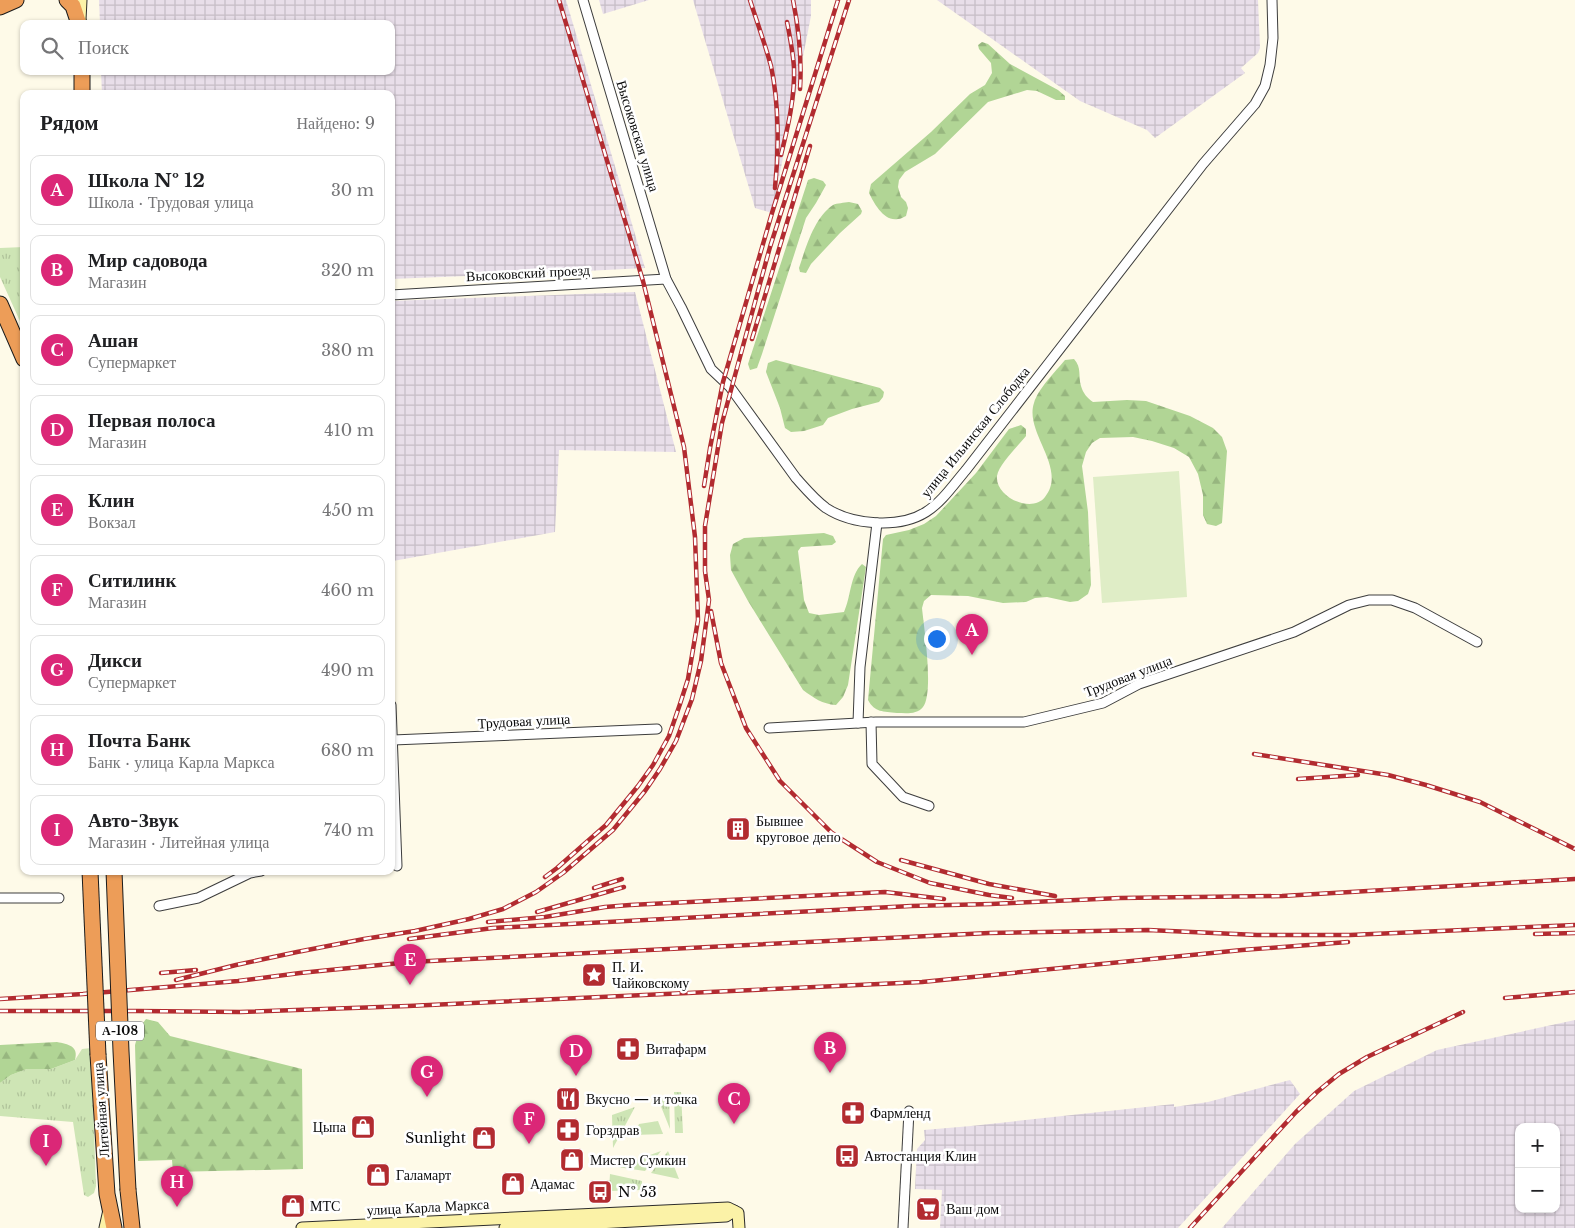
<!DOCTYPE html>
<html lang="ru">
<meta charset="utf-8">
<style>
body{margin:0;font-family:"Libre Baskerville",serif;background:#f2f2f2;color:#202124}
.controls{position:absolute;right:15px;bottom:15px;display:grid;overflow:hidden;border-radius:10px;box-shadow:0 1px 4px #0004}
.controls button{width:45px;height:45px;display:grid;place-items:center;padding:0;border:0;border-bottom:1px solid #e0e0e0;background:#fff;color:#202124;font:25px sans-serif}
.you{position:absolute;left:936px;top:638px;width:18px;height:18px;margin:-12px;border:4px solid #fff;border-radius:50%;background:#1a73e8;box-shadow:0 0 0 8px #1a73e833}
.badge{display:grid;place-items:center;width:32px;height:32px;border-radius:50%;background:#db2777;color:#fff;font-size:16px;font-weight:700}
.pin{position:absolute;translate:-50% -41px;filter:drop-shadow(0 1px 2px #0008)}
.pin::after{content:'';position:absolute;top:26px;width:18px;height:15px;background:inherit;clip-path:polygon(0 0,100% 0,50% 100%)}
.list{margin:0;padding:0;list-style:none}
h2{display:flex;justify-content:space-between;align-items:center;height:65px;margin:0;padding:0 20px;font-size:21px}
h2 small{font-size:16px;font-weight:400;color:#757577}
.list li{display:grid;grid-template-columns:32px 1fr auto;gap:15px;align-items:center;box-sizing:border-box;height:70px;margin:0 10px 10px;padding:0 10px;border:1px solid #e0e0e0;border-radius:10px}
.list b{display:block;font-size:19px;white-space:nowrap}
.list p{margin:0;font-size:16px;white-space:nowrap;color:#757577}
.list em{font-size:16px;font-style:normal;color:#757577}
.icon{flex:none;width:28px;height:28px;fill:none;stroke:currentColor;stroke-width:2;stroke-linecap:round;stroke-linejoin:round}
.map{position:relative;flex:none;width:1575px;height:1228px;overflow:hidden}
.search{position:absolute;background:#fff;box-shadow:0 1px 4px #0004;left:20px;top:20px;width:375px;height:55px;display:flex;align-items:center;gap:12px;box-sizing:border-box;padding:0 18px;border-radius:10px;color:#757577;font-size:19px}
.panel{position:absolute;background:#fff;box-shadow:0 1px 4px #0004;left:20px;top:90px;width:375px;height:785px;border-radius:10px}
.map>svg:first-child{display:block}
.industrial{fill:url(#industrial-grid);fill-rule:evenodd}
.grass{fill:url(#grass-tufts)}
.forest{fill:url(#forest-firs)}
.pitch{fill:#dfedc6}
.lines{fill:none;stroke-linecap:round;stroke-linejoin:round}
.street-casing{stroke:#3d3d3d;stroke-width:11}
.secondary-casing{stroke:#2c2c2c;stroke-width:13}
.highway-casing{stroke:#1b1b1b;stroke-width:17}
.street{stroke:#fff;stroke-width:9}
.secondary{stroke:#fbf2a7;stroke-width:11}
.highway{stroke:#ed9d58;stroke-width:15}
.rail-casing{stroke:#b22b30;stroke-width:4.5}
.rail{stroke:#fff;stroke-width:2.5;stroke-dasharray:8;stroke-linecap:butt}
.highway-bridge-casing{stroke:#1b1b1b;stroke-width:17;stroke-linecap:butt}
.highway-bridge{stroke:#ed9d58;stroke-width:15}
.labels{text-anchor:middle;stroke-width:5;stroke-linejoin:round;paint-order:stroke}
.shield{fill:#fff;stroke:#545454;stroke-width:1}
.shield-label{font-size:12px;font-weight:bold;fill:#0a0a0a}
.street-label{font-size:14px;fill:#0a0a0a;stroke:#fff}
.poi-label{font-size:14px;fill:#0a0a0a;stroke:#fff;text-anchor:start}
</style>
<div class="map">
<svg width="1575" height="1228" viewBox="0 0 1575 1228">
<defs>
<pattern id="industrial-grid" width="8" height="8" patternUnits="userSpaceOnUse" patternTransform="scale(1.25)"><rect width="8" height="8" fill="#e8dee9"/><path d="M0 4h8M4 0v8" fill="none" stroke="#c6bdc6"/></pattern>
<pattern id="grass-tufts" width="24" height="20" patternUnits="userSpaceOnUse" patternTransform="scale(1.25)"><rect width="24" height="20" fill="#cee5b5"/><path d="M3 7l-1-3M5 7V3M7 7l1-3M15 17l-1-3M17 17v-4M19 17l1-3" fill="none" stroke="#b0c39a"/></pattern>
<pattern id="forest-firs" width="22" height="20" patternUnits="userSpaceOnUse" patternTransform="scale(1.25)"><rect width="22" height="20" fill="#b1d595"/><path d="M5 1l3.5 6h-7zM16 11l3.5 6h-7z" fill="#97b67f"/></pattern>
</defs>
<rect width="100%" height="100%" fill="#fefae8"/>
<!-- industrial -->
<g class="industrial">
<path d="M99,0H566L645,268L566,272L391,279V94H102L101,71H391V24H100Z"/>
<path d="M599,0H649L603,14Z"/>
<path d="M693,0H811V16L772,213L755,208Z"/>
<path d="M937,0H1258L1260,48L1258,53L1241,68L1245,73L1155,138L1147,130L1080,101Z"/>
<path d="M635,292L676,452L559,450L555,532L393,561L391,526V301Z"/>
<path d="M1575,1020V1228H1222L1295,1144L1354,1091L1437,1050ZM1519,1127H1556V1209H1519Z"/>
<path d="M1290,1080L1300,1094L1178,1228H940L942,1190L915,1189L917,1149L925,1140L924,1130L971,1126L1174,1104V1107L1208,1102Z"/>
</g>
<!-- grass -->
<g class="grass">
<path d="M24,247V330L0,277V248Z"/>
<path d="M91,1048L96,1186L94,1193L88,1197L84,1195L73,1122L0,1116V1083L11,1075L27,1069H51L75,1060L82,1049Z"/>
<path d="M674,1092H681L683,1133H675Z"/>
<path d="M669,1095L670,1129L658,1099Z"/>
<path d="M635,1107L613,1148L612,1115Z"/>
<path d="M658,1121L663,1134L634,1135L639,1124Z"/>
<path d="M661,1151L645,1171L617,1167Z"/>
<path d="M668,1151L679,1179L651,1173Z"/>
<path d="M610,1174L642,1181V1190L609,1191Z"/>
</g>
<!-- forest -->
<g class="forest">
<path d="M982,42L988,44L1010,64L1058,90L1065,96V100H1056L1037,91L1027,90L988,102L935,154L905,172L899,180L898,187L901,197L906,202L908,208L906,216C903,217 901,219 898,219C884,222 874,203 869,193L871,184L931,132L970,94L985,85L992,73L991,63L979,49L978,45Z"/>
<path d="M814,178L823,181L826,185L816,203L806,218L762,354L757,368L750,370L748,364L808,180Z"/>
<path d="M849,202L858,204L862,211L861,214L840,233L811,264L806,273L800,272L799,268C806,247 814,218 833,205C837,203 844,203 849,202Z"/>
<path d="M1074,359C1082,368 1078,376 1081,386C1083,393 1087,398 1093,402L1127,400L1146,401L1190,416L1213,428L1222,437L1227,451L1222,523L1216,526L1207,524L1203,515V495L1198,474L1189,457L1174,448L1152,441L1133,437L1100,438L1092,443L1086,452L1082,466L1088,512L1091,585L1088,594L1078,601L1070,602L1047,597L1035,598L1026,602L1003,603L968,596L931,595L924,601L922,608C924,628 934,693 923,707C917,715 905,713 897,713C883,711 875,713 868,700L883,539L886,535L909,530L924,524L936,516L976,473L1009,429L1021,425L1026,429V436C1018,446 999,464 997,476C995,497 1032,514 1045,497C1068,468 1024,433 1034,403C1038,389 1055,372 1065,360Z"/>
<path d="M776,360L880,388L884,392L883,397L879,402L852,409L828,418L823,425L804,431L791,432L785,428L780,408L766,372L768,363Z"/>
<path d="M824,533L833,536L836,542L832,545L801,547L798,551L804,600L809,613L819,615L844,612C851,597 850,575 862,564L866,567L848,685L843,697L836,705C822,704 814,698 803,690L748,601L731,570L730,555L733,544L744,538Z"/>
<path d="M146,1019L158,1022L170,1036L302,1069L303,1169L173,1172L172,1160L138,1161L135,1045L140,1027Z"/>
<path d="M57,1042C68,1044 79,1046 75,1060L51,1069H27L11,1075L0,1083V1045Z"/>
</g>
<!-- pitch -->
<path class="pitch" d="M1179,471L1187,597L1102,603L1093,477Z"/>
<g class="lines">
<defs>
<g id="street">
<path d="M583,0L666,279L681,307L711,369L730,387L796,478C805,488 815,500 826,508C852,525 899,529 926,512C942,502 954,484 966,470L1203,164L1255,104L1265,86L1270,65L1273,38L1272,0"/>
<path d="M391,295L666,279"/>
<path d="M391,705L397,866"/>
<path d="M871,722L872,764L903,797L929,806"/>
<path d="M858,723L860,667L877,523"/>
<path d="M769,728L876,722H1024L1103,703L1139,684L1294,632L1349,605L1369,600H1392L1415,608L1477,642"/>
<path d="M393,740L657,729"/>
<path d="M0,898H59"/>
<path d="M159,906L198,898L250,873L261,871"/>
<path d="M903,1228L909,1111"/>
</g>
<g id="secondary">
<path d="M80,20L81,0"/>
<path d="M105,1228L109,1210"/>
<path d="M302,1228L728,1208L738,1213L739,1228"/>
<path d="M505,1228L726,1216L734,1211"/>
</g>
<g id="highway">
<path d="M67,0L73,6L79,24"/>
<path d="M0,7L16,0"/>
<path d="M82,71V94"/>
<path d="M0,304L24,359"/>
<path d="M98,1055L107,1194L114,1228"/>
<path d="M128,1190L132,1228"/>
</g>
</defs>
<!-- street casing -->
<use href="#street" class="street-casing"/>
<!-- secondary casing -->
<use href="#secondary" class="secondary-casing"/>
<!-- highway casing -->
<use href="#highway" class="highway-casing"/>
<!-- street -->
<use href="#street" class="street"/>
<!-- secondary -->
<use href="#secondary" class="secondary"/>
<!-- highway -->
<use href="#highway" class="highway"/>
<defs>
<g id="rail">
<path d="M750,0C757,22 765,44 771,66C779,103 779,150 775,188"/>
<path d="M793,0C799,30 802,59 800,89"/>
<path d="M781,155C788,127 795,97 794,68C793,52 790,37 787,22"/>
<path d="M752,339L810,146"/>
<path d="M704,486L710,448L723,382L772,213L838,0"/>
<path d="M711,611L721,663L746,728L780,781L832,833L877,862L930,883L989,895L1012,898"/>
<path d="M1254,754L1388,775L1426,785L1480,802L1575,849"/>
<path d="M1298,779L1358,775"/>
<path d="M901,860L989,884L1055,896"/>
<path d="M545,877L557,868L606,825L638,786L653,765L669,736L680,704L688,679L698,620L695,537L684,447L643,281L559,0"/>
<path d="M594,888L622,879"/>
<path d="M537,912L624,887"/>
<path d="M488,922L545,917L605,907L630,905L885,892L944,899"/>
<path d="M1535,934L1575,933"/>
<path d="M409,939L493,928L911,906L991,904L1120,898L1282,896L1575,879"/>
<path d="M161,973L196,970"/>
<path d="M176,980L236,965L297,952L364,939L415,931L469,919L503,909L536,892L563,873L613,830L645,791L660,769L676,741L692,699L701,661L709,600L705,571V526L722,423L770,247L849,0"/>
<path d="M1505,998L1575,992"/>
<path d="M0,999L83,994L238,981L300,973L410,962L989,933L1148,930L1257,935H1350L1575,925"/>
<path d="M0,1011H138L240,1012L408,1006L922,982L1242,950L1348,942"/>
<path d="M1190,1228L1296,1112L1317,1092L1339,1074L1367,1057L1463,1012"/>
</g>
</defs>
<!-- rail casing -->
<use href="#rail" class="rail-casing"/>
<!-- rail -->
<use href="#rail" class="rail"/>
<defs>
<g id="highway-bridge">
<path d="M90,871L98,1055"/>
<path d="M114,871L121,1051L128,1190"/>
</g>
</defs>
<!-- highway-bridge casing -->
<use href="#highway-bridge" class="highway-bridge-casing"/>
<!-- highway-bridge -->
<use href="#highway-bridge" class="highway-bridge"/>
</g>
<!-- icons -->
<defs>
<symbol id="building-square" viewBox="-11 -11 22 22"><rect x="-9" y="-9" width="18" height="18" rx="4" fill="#b22b30" stroke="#fff"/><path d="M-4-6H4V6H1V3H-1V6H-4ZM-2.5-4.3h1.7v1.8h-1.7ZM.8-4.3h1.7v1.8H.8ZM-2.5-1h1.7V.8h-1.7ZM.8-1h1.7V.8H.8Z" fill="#fff"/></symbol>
<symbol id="sight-square" viewBox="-11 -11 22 22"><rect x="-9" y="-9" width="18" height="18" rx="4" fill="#b22b30" stroke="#fff"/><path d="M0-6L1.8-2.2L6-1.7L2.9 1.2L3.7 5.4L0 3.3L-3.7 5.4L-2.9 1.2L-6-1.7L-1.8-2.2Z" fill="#fff"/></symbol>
<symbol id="pharmacy-square" viewBox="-11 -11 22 22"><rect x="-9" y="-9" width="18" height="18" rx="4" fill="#b22b30" stroke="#fff"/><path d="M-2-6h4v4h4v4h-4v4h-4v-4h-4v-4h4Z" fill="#fff"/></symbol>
<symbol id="restaurant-square" viewBox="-11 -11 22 22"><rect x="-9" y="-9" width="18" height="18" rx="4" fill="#b22b30" stroke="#fff"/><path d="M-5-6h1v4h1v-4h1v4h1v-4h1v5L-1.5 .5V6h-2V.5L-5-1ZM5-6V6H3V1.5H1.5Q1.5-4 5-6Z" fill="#fff"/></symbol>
<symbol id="shop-square" viewBox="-11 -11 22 22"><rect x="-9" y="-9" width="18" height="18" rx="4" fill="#b22b30" stroke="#fff"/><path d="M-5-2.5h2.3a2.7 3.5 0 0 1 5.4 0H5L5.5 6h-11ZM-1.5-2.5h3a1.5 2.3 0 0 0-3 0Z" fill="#fff"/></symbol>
<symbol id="bus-square" viewBox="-11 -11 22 22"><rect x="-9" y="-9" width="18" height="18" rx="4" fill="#b22b30" stroke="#fff"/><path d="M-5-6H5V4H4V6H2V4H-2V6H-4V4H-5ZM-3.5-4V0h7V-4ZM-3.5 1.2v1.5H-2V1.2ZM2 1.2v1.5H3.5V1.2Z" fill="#fff"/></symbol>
<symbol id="supermarket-square" viewBox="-11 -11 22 22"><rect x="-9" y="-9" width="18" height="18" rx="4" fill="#b22b30" stroke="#fff"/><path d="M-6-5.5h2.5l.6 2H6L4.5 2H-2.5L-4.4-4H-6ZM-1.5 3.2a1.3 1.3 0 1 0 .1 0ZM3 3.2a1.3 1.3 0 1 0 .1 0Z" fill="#fff"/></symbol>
</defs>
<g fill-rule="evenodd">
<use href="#building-square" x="724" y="815" width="28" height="28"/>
<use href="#sight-square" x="580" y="961" width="28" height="28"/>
<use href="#pharmacy-square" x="614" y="1035" width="28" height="28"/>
<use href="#restaurant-square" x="554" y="1085" width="28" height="28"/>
<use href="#pharmacy-square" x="839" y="1099" width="28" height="28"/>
<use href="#shop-square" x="349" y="1113" width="28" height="28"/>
<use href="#pharmacy-square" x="554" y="1116" width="28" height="28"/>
<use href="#shop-square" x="470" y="1124" width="28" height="28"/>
<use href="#bus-square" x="833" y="1142" width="28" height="28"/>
<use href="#shop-square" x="558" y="1146" width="28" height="28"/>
<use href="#shop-square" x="364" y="1161" width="28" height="28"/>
<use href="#shop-square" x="499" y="1170" width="28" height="28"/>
<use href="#bus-square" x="586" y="1178" width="28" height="28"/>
<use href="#shop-square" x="279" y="1192" width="28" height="28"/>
<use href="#supermarket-square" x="914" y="1195" width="28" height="28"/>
</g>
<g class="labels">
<!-- shield labels -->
<rect class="shield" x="96" y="1021.5" width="48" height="19" rx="4"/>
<g class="shield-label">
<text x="120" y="1035">А-108</text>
</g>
<!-- street labels -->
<g class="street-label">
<text transform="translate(638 136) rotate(73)" y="5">Высоковская улица</text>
<text transform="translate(528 273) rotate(-3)" y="5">Высоковский проезд</text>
<text transform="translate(975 432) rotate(-51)" y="5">улица Ильинская Слободка</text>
<text transform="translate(1128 676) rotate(-21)" y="5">Трудовая улица</text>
<text transform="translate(524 721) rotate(-3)" y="5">Трудовая улица</text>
<text transform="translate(101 1110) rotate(-94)" y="5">Литейная улица</text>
<text transform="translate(428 1207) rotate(-3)" y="5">улица Карла Маркса</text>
</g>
<!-- poi labels -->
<g class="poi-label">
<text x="756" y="826">Бывшее<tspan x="756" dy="16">круговое депо</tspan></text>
<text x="612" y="972">П. И.<tspan x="612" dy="16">Чайковскому</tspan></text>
<text x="646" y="1054">Витафарм</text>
<text x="586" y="1104">Вкусно — и точка</text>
<text x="870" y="1118">Фармленд</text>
<text x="346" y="1132" text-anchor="end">Цыпа</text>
<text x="586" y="1135">Горздрав</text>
<text x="466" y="1143" text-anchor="end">Sunlight</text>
<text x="864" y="1161">Автостанция Клин</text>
<text x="590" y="1165">Мистер Сумкин</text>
<text x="396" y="1180">Галамарт</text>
<text x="530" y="1189">Адамас</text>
<text x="618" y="1197">№ 53</text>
<text x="310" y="1211">МТС</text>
<text x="946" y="1214">Ваш дом</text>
</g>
</g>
</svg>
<div class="controls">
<button>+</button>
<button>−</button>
</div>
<div class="you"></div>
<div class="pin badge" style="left:972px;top:655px">A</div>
<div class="pin badge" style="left:830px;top:1073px">B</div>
<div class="pin badge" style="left:734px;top:1124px">C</div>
<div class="pin badge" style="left:576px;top:1076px">D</div>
<div class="pin badge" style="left:410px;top:985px">E</div>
<div class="pin badge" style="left:529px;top:1144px">F</div>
<div class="pin badge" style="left:427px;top:1097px">G</div>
<div class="pin badge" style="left:177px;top:1207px">H</div>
<div class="pin badge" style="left:46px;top:1166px">I</div>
<div class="search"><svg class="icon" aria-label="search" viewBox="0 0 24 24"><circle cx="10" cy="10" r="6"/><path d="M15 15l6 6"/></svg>Поиск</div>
<section class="panel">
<h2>Рядом<small>Найдено: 9</small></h2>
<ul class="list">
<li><span class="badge">A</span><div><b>Школа № 12</b><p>Школа · Трудовая улица</p></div><em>30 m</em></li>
<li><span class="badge">B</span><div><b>Мир садовода</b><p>Магазин</p></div><em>320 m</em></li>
<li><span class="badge">C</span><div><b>Ашан</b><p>Супермаркет</p></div><em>380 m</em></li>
<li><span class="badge">D</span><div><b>Первая полоса</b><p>Магазин</p></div><em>410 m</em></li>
<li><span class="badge">E</span><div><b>Клин</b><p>Вокзал</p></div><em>450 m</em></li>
<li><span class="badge">F</span><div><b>Ситилинк</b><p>Магазин</p></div><em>460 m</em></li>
<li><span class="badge">G</span><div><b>Дикси</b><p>Супермаркет</p></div><em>490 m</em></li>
<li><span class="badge">H</span><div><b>Почта Банк</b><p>Банк · улица Карла Маркса</p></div><em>680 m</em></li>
<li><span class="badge">I</span><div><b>Авто-Звук</b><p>Магазин · Литейная улица</p></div><em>740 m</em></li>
</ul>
</section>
</div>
